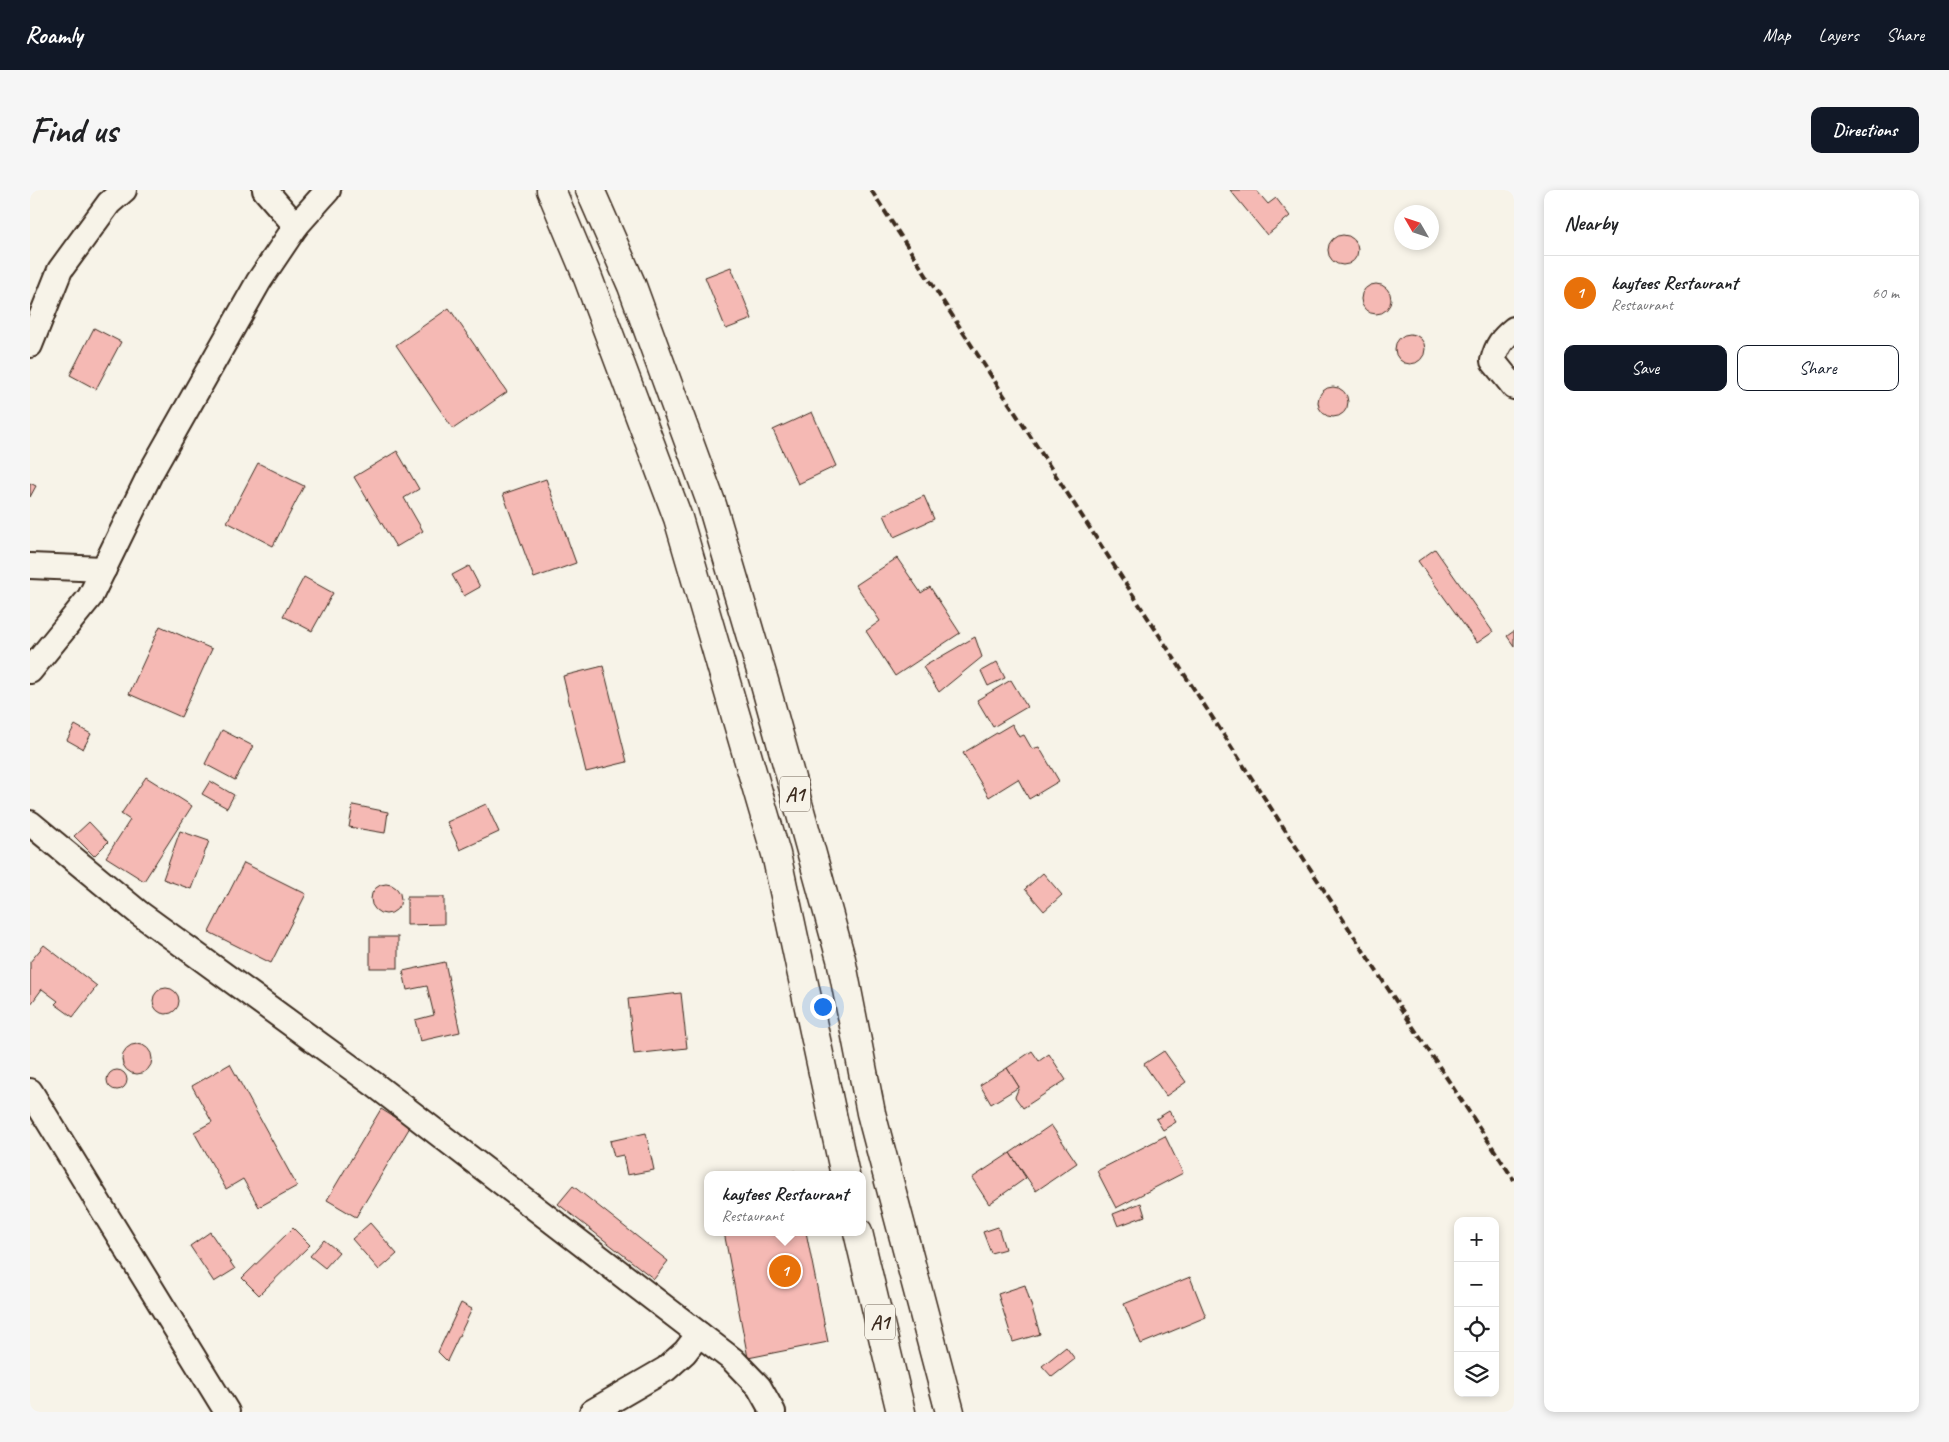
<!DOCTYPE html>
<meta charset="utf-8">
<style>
body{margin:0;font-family:Caveat,sans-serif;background:#f6f6f6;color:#202124}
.controls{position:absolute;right:15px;bottom:15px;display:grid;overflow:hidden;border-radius:10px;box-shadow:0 2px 8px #0003}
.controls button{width:45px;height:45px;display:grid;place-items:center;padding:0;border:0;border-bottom:1px solid #e0e0e0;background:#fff;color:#202124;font:25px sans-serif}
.compass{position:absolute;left:1364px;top:15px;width:45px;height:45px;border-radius:50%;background:#fff;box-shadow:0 2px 8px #0003;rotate:309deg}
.you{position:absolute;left:792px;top:816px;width:18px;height:18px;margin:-12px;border:4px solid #fff;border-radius:50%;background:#1a73e8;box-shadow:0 0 0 8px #1a73e833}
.badge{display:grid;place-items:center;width:32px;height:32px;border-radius:50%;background:#111827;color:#fff;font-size:16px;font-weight:700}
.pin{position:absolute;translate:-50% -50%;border:2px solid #fff;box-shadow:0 1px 5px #0006}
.popup{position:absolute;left:674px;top:981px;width:162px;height:65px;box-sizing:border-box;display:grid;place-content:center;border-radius:10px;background:#fff;filter:drop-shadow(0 1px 4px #0005);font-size:16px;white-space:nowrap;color:#757577}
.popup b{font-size:19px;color:#202124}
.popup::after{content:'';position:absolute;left:50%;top:100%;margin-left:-10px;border:10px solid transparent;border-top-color:#fff}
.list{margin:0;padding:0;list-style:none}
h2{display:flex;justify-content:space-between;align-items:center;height:65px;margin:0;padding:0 20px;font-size:21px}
h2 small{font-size:16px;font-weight:400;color:#757577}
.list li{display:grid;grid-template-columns:32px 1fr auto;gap:15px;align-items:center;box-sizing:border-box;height:75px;padding:0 20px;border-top:1px solid #e0e0e0}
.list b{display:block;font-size:19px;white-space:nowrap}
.list p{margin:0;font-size:16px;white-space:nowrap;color:#757577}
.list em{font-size:16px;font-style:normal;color:#757577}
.actions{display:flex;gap:10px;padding:15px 20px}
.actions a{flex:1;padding:11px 0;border:1px solid #111827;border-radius:10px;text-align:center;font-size:18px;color:#111827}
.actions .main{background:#111827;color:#fff}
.icon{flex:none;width:28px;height:28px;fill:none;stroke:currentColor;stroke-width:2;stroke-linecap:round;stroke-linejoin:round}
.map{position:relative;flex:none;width:1484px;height:1222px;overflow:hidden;border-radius:10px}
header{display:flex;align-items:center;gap:30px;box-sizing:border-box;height:70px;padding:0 25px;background:#111827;color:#fff}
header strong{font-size:24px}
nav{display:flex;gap:28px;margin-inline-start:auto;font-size:18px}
.intro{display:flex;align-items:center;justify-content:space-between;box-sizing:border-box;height:120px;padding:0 30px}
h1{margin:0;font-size:35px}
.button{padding:12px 22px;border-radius:10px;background:#111827;color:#fff;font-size:18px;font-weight:700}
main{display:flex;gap:30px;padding:0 30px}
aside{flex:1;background:#fff;border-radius:10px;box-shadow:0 2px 8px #0003}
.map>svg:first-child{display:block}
.building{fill:#f5b9b4;stroke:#3b2a1e}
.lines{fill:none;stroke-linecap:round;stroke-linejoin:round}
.minor-casing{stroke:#3b2a1e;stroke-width:28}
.trunk-casing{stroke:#3b2a1e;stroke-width:31}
.minor{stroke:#f7f3e8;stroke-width:24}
.trunk{stroke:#f7f3e8;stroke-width:28}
.rail{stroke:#3b2a1e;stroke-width:4;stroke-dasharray:8 4;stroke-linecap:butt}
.labels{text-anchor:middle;stroke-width:4;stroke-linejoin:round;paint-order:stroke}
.shield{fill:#f7f3e8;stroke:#73665b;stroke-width:1}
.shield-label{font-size:20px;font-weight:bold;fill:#3b2a1e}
</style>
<header>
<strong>Roamly</strong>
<nav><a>Map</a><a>Layers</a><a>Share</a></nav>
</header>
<div class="intro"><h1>Find us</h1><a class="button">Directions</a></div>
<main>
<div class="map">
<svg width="1484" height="1222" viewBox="0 0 1484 1222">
<rect width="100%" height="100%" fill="#f7f3e8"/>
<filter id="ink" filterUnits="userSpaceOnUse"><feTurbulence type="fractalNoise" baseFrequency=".02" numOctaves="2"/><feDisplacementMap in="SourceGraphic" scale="10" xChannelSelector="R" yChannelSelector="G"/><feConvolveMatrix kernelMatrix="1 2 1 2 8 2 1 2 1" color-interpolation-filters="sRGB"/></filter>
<g filter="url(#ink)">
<!-- building -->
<g class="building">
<path d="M1200,0H1226L1238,14L1246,8L1260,26L1237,45Z"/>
<circle cx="1313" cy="60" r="15"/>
<path d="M701,77L722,129L696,139L675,87Z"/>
<circle cx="1346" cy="109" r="15"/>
<path d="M419,118L477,202L423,239L366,155Z"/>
<path d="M64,138L91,152L66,199L40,185Z"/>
<circle cx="1380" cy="159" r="15"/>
<circle cx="1303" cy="212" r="15"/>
<path d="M782,222L806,276L768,294L743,240Z"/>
<path d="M367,261L389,299L374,308L393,341L366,357L324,287Z"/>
<path d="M228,273L274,296L243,356L197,332Z"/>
<path d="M516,289L546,373L504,388L473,304Z"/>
<path d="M0,293L6,296L0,307Z"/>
<path d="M894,306L904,329L864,347L854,325Z"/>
<path d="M1405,359L1463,442L1447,453L1388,371Z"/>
<path d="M867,368L891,403L900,397L930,443L865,486L836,441L850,431L826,395Z"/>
<path d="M439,376L450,397L434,406L422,385Z"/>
<path d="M274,387L303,403L282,441L253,426Z"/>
<path d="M130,436L182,459L151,527L99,504Z"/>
<path d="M1484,441V456L1477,446Z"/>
<path d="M945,447L952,467L909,502L893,477Z"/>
<path d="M967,472L975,488L958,496L951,481Z"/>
<path d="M573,476L597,572L556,582L533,486Z"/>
<path d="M981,490L997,517L963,537L947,510Z"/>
<path d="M982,534L989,547L994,545L1002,559L1009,557L1029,591L999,609L988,589L959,607L933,563Z"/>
<path d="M45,535L61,544L53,559L37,550Z"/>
<path d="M192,540L223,556L205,590L175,574Z"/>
<path d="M116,587L162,616L114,691L76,667L100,630L91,624Z"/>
<path d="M180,591L204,605L197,618L172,604Z"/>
<path d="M456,614L469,642L430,660L417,632Z"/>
<path d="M323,615L358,622L355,643L319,637Z"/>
<path d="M59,632L78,652L64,666L44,646Z"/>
<path d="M150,641L179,651L161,699L133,689Z"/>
<path d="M214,673L276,704L241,773L179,742Z"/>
<path d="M1013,683L1032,705L1014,721L995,699Z"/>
<circle cx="356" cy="709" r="15"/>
<path d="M377,707H414V734L377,735Z"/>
<rect x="340" y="747" width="28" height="31"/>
<path d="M14,755L67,796L43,827L25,814L28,811L12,799L1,814L0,812V772Z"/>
<path d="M415,772L430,842L390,851L385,830L404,825L397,796L377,800L373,781Z"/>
<circle cx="136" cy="811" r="13"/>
<path d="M651,803L657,858L604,864L598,809Z"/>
<circle cx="107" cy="869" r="15"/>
<path d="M1002,861L1009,871L1019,864L1036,890L993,918L985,907L989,897L977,878Z"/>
<path d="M1134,861L1156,892L1136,906L1114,874Z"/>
<path d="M200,874L267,996L229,1017L213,989L196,999L164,942L182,932L162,896Z"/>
<path d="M977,878L989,897L961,914L950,895Z"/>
<circle cx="87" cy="890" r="10"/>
<path d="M351,919L380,937L326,1027L297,1010Z"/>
<path d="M1139,921L1146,932L1133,940L1126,929Z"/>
<path d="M1021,935L1047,973L1006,1001L980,963Z"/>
<path d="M616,943L624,980L597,985L593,965L584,967L580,951Z"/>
<path d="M1135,946L1153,983L1086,1018L1067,981Z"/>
<path d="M980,963L996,988L959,1014L942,988Z"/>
<path d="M765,981V985H745Z"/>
<path d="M543,996L638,1071L624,1089L528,1014Z"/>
<path d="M1111,1013L1115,1026L1088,1036L1083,1024Z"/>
<path d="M340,1033L367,1064L349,1080L322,1049Z"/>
<path d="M968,1037L975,1059L961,1063L953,1042Z"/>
<path d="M263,1038L280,1055L229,1105L212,1088Z"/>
<path d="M180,1042L205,1079L184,1092L160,1056Z"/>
<path d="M694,1042H776L798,1152L718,1168Z"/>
<path d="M294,1050L309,1062L295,1078L280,1066Z"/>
<path d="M1160,1087L1176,1127L1111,1154L1094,1114Z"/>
<path d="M995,1095L1010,1144L983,1152L968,1104Z"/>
<path d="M431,1113L442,1119L417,1171L408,1162Z"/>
<path d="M1036,1157L1045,1169L1022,1187L1012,1176Z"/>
</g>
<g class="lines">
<defs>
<g id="minor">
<path d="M235,0L266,36"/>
<path d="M1484,139C1472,149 1467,155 1463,171L1484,197"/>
<path d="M0,155L30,80L79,13L94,0"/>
<path d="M0,376L74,379"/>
<path d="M0,481L60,407L121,282L229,91L266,36L298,0"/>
<path d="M0,633L109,723L345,895L703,1170L729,1197L743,1222"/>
<path d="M0,901L197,1222"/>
<path d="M562,1222L636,1179L655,1162L669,1144"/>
</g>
<g id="trunk">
<path d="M521,0L558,88L648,328L746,664L815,985"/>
<path d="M560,0L602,96L682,315L734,491L811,769L841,923L920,1222"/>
<path d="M828,1042L871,1222"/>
</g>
</defs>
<!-- minor casing -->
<use href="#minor" class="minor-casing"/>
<!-- trunk casing -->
<use href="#trunk" class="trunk-casing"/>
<!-- minor -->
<use href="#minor" class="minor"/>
<!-- trunk -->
<use href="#trunk" class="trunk"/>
<!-- rail -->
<path class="rail" d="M841,0L1360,802L1484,990"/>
</g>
</g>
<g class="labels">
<!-- shield labels -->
<g class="shield">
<rect x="750" y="586.5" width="30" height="35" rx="4"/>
<rect x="835" y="1114.5" width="30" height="35" rx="4"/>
</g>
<g class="shield-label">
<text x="765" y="611">A1</text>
<text x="850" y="1139">A1</text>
</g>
</g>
</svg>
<div class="controls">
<button>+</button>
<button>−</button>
<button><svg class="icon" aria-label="locate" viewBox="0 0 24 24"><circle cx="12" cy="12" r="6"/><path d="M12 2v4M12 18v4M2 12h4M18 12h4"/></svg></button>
<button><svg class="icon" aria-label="layers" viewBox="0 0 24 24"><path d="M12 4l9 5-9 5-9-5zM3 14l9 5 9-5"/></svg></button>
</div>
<svg class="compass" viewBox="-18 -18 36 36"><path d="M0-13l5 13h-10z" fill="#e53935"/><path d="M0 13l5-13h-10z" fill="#757577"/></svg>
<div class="you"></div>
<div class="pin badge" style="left:755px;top:1081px;background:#e8710a">1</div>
<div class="popup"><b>kaytees Restaurant</b>Restaurant</div>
</div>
<aside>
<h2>Nearby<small></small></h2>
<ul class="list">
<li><span class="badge" style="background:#e8710a">1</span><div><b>kaytees Restaurant</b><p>Restaurant</p></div><em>60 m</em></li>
</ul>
<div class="actions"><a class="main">Save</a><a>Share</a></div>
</aside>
</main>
